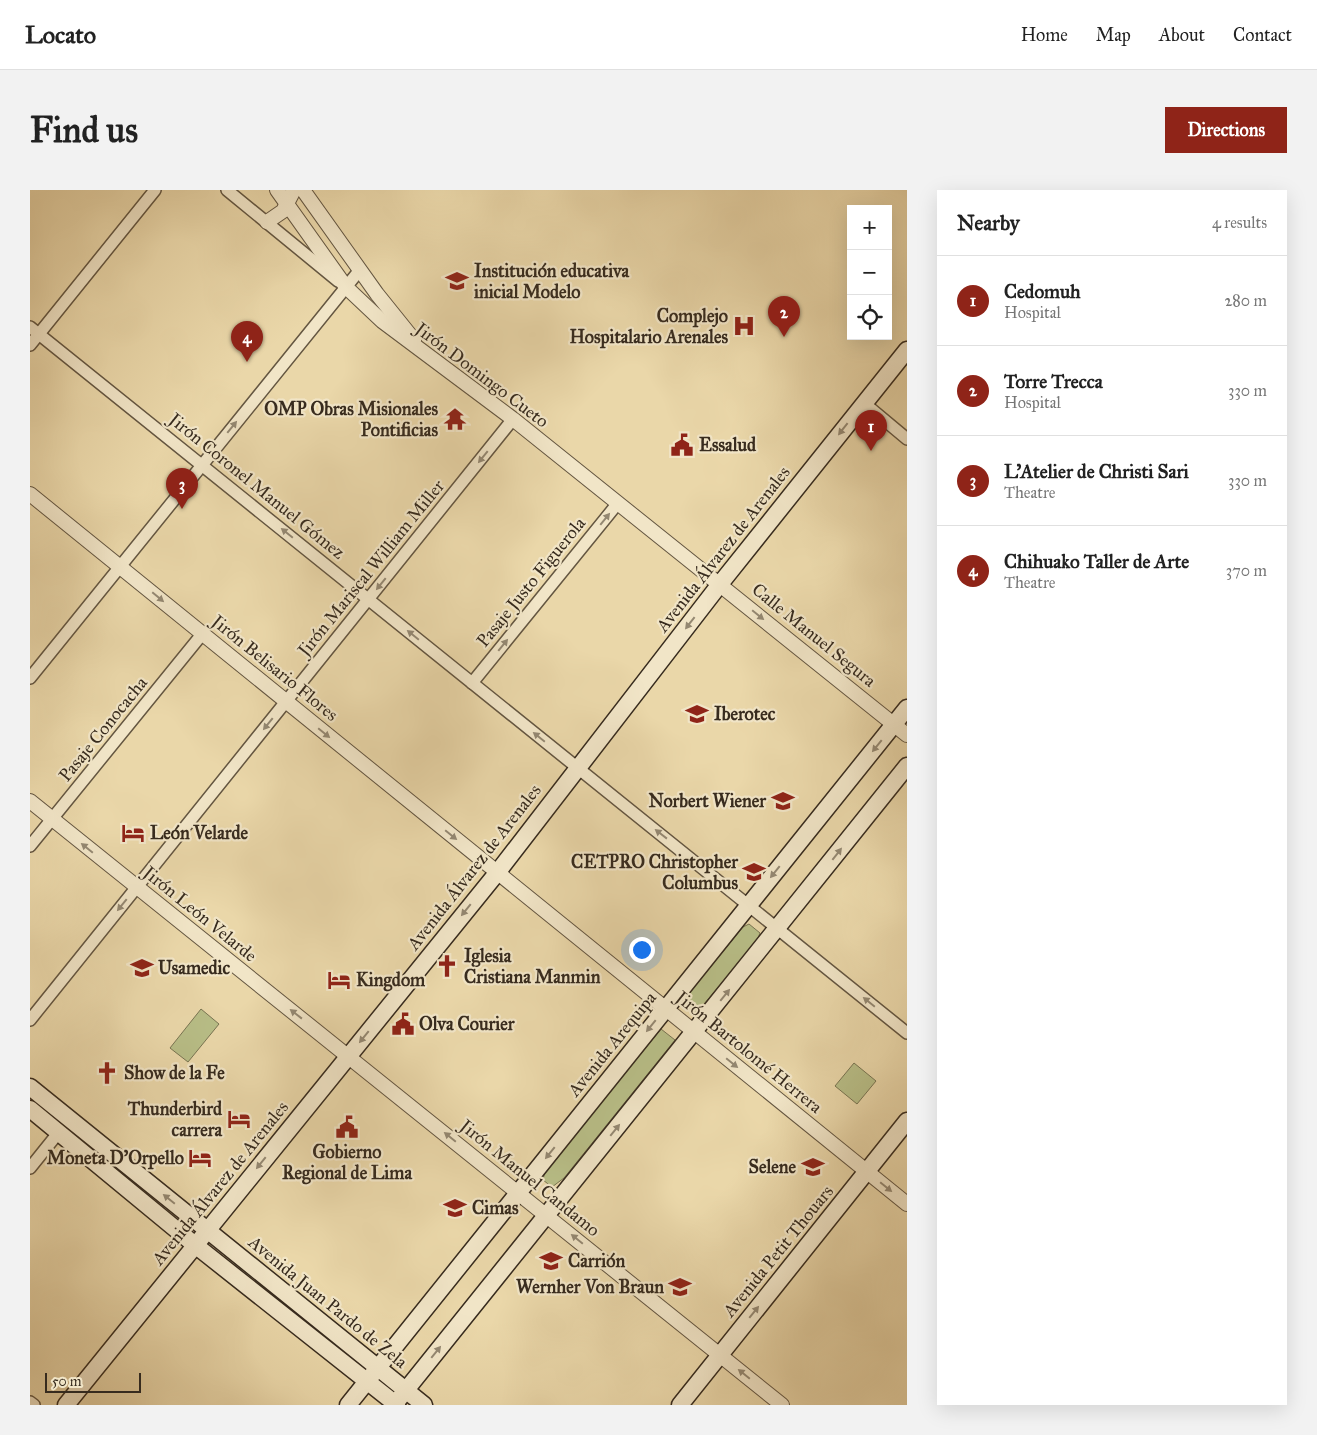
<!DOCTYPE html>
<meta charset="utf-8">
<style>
body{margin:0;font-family:"IM FELL Great Primer",serif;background:#f2f2f2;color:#222}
.controls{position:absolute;right:15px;top:15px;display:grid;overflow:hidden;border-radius:0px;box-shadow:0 5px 20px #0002}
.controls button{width:45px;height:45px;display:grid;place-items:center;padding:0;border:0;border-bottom:1px solid #e0e0e0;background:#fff;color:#222;font:25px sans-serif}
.scale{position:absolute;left:15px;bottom:12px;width:96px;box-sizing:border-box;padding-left:5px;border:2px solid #372b1e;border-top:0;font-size:14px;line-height:18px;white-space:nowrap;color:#372b1e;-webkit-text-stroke:4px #f1e5c7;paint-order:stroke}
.you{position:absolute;left:611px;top:759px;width:18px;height:18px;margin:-12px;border:4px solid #fff;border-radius:50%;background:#1a73e8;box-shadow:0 0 0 8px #1a73e833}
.badge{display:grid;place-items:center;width:32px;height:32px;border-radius:50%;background:#8f2418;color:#fff;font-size:16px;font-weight:700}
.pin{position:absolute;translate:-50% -41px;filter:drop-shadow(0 1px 2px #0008)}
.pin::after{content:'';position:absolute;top:26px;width:18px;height:15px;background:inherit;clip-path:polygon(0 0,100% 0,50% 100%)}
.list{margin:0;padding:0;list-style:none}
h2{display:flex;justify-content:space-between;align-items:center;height:65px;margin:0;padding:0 20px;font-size:21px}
h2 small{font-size:16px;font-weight:400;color:#767676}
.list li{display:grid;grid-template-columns:32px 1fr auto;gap:15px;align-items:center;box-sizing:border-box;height:90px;padding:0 20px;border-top:1px solid #e0e0e0}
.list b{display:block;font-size:19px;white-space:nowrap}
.list p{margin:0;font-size:16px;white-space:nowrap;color:#767676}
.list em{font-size:16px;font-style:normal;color:#767676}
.icon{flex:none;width:28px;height:28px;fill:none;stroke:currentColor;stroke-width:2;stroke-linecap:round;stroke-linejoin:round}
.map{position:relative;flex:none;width:877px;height:1215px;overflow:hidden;border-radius:0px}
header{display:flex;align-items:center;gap:30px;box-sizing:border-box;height:70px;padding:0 25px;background:#fff;border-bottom:1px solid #e0e0e0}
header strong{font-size:24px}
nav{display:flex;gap:28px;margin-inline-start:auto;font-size:18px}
.intro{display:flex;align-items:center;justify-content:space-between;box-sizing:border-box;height:120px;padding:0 30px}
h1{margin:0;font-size:35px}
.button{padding:12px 22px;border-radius:0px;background:#8f2418;color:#fff;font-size:18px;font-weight:700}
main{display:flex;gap:30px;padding:0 30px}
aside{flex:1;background:#fff;border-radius:0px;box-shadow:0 5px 20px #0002}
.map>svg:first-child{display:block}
.green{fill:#b8be87;stroke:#787452}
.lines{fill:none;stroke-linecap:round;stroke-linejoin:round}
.minor-casing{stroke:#645641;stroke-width:14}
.tertiary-casing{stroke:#645641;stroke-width:16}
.secondary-casing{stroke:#372b1e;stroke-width:19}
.minor{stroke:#f1e5c7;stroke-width:11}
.tertiary{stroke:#f1e5c7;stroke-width:14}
.secondary{stroke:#f1e5c7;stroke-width:16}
.oneway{fill:#948872}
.labels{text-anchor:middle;stroke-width:4.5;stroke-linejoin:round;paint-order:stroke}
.poi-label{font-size:18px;font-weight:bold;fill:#372b1e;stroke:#f1e5c7;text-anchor:start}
.street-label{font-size:18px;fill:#372b1e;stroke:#f1e5c7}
</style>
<header>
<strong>Locato</strong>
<nav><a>Home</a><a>Map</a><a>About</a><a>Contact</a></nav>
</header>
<div class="intro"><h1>Find us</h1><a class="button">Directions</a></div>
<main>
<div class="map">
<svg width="877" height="1215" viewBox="0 0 877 1215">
<rect width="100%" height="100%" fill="#ead7a9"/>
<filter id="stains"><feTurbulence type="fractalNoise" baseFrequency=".004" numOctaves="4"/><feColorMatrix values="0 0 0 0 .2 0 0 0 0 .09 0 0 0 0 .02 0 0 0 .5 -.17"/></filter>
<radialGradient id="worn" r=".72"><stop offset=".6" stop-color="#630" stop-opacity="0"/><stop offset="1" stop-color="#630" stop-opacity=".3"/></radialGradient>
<!-- green -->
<g class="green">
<path d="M719,734L730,743L726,753L668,821L663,823L653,815L654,809L713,737Z"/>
<path d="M171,819L189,834L158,872L140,858Z"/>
<path d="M631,839L645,850L534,988L522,997L513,990L515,981Z"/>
<path d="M824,873L846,891L827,914L805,896Z"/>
</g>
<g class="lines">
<defs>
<g id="minor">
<path d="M197,0L308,91"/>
<path d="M0,137L877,843"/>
<path d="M0,155L125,0"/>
<path d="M834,213L877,249"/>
<path d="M0,488L329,81"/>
<path d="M442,493L588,313"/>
<path d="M0,656L173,443"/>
<path d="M0,830L483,229"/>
<path d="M0,978L29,942"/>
<path d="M0,1212L4,1215"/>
</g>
<g id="tertiary">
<path d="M247,0L316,97L352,131L483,229L877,545"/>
<path d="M273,0L347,104L384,150"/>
<path d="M237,32L253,21L264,0"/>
<path d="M0,304L877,1014"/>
<path d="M0,611L752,1215"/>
</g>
<g id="secondary">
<path d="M0,897L394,1215"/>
<path d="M0,919L165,1055L367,1215"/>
<path d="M36,1215L467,683L690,394L877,160"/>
<path d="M318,1215L877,518"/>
<path d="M364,1215L877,576"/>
<path d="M650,1215L877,931"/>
</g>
</defs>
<!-- minor casing -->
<use href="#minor" class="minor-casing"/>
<!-- tertiary casing -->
<use href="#tertiary" class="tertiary-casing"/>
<!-- secondary casing -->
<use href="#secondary" class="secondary-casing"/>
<!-- minor -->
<use href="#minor" class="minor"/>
<!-- tertiary -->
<use href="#tertiary" class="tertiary"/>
<!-- secondary -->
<use href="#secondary" class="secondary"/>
</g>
<!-- one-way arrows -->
<defs><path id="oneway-solid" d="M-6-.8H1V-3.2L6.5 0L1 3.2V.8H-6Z" transform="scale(1.25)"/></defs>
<g class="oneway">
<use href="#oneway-solid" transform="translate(202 237) rotate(-51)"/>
<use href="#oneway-solid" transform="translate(813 239) rotate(128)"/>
<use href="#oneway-solid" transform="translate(453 267) rotate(129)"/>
<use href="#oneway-solid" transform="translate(575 329) rotate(-51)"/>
<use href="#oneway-solid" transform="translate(257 343) rotate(-141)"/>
<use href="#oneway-solid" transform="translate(351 394) rotate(129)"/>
<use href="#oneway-solid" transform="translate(128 407) rotate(40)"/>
<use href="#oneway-solid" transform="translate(728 425) rotate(39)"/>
<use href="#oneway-solid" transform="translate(660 433) rotate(128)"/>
<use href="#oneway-solid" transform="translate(383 445) rotate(-141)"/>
<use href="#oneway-solid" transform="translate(473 455) rotate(-51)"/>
<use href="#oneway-solid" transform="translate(238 534) rotate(129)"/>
<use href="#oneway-solid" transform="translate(294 543) rotate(39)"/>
<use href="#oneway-solid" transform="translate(509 547) rotate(-141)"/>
<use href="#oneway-solid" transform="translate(847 556) rotate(129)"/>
<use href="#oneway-solid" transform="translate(631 644) rotate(-142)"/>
<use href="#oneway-solid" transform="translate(421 645) rotate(39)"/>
<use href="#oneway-solid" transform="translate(57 658) rotate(-141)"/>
<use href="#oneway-solid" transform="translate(807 664) rotate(-52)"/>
<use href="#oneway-solid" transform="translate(745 682) rotate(129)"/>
<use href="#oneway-solid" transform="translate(92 715) rotate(129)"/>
<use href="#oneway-solid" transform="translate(436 720) rotate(129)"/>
<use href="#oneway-solid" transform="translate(695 805) rotate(-51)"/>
<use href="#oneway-solid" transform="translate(839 812) rotate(-141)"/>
<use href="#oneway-solid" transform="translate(266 824) rotate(-142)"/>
<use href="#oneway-solid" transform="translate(621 836) rotate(129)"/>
<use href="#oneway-solid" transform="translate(334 847) rotate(129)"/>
<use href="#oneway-solid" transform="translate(702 873) rotate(39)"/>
<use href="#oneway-solid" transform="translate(585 940) rotate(-51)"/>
<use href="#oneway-solid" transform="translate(420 947) rotate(-141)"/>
<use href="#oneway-solid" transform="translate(520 963) rotate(129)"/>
<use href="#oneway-solid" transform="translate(231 973) rotate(129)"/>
<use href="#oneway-solid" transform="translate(856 997) rotate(39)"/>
<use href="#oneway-solid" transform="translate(139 1009) rotate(-141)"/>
<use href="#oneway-solid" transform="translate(547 1049) rotate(-141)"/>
<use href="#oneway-solid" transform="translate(724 1122) rotate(-51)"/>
<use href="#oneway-solid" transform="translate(406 1162) rotate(-51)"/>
<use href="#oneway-solid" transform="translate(714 1184) rotate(-141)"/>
</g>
<!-- icons -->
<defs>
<symbol id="school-bare" viewBox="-9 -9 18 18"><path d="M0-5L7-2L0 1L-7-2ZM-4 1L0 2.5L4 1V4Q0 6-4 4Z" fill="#8f2418" stroke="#f1e5c7" stroke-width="2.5" paint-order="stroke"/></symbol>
<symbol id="hospital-bare" viewBox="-9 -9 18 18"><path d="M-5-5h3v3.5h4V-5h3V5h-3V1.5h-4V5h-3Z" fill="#8f2418" stroke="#f1e5c7" stroke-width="2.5" paint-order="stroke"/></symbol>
<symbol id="temple-bare" viewBox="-9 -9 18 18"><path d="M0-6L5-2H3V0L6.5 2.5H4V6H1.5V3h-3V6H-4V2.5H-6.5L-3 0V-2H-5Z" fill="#8f2418" stroke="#f1e5c7" stroke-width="2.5" paint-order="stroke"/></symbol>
<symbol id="civic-bare" viewBox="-9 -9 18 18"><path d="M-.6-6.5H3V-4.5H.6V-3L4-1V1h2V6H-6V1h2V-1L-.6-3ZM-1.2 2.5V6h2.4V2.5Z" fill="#8f2418" stroke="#f1e5c7" stroke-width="2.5" paint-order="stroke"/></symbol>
<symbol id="university-bare" viewBox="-9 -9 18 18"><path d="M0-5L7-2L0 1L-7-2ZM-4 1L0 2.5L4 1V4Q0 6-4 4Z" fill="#8f2418" stroke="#f1e5c7" stroke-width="2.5" paint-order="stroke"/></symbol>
<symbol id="hotel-bare" viewBox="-9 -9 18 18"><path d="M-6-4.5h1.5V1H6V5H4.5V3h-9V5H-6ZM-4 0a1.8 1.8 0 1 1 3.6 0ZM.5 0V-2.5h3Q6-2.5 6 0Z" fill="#8f2418" stroke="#f1e5c7" stroke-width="2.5" paint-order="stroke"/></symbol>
<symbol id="church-bare" viewBox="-9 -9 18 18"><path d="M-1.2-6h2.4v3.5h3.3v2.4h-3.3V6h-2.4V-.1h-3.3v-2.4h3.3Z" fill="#8f2418" stroke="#f1e5c7" stroke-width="2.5" paint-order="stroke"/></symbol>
</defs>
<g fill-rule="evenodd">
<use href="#school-bare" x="411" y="75" width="32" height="32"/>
<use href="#hospital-bare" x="698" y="120" width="32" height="32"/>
<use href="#temple-bare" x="409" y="213" width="32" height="32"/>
<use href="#civic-bare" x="636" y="239" width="32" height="32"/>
<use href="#school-bare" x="651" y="508" width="32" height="32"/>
<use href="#university-bare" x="737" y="595" width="32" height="32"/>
<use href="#hotel-bare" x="87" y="627" width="32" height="32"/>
<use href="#university-bare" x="708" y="666" width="32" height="32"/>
<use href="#church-bare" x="401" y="760" width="32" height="32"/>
<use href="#school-bare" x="96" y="762" width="32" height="32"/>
<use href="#hotel-bare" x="293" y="774" width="32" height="32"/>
<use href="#civic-bare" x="357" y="818" width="32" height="32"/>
<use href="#church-bare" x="61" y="867" width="32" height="32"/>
<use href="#hotel-bare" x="193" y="913" width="32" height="32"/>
<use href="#civic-bare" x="301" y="921" width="32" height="32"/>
<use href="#hotel-bare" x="154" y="952" width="32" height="32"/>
<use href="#school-bare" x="767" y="961" width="32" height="32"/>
<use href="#university-bare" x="409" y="1002" width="32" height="32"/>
<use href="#university-bare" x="505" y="1055" width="32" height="32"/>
<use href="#school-bare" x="634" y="1081" width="32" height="32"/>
</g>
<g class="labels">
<!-- poi labels -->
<g class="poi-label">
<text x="444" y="87">Institución educativa<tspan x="444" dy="21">inicial Modelo</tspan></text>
<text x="698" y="132" text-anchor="end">Complejo<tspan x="698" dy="21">Hospitalario Arenales</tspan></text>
<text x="408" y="225" text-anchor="end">OMP Obras Misionales<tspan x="408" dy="21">Pontificias</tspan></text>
<text x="669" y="261">Essalud</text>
<text x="684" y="530">Iberotec</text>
<text x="736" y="617" text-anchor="end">Norbert Wiener</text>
<text x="120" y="649">León Velarde</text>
<text x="708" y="678" text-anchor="end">CETPRO Christopher<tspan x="708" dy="21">Columbus</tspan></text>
<text x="434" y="772">Iglesia<tspan x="434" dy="21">Cristiana Manmin</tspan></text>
<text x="128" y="784">Usamedic</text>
<text x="326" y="796">Kingdom</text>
<text x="389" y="840">Olva Courier</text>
<text x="94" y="889">Show de la Fe</text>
<text x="192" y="925" text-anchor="end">Thunderbird<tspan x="192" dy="21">carrera</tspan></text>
<text x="317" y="968" text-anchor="middle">Gobierno<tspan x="317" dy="21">Regional de Lima</tspan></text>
<text x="154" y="974" text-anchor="end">Moneta D'Orpello</text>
<text x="766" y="983" text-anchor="end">Selene</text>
<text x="442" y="1024">Cimas</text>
<text x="538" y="1077">Carrión</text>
<text x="634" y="1103" text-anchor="end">Wernher Von Braun</text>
</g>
<!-- street labels -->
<g class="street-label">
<text transform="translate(452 185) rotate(37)" y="6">Jirón Domingo Cueto</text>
<text transform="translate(227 296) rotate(39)" y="6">Jirón Coronel Manuel Gómez</text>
<text transform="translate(693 359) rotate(-52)" y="6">Avenida Álvarez de Arenales</text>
<text transform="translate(341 378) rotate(-51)" y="6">Jirón Mariscal William Miller</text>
<text transform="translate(501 392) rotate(-51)" y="6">Pasaje Justo Figuerola</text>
<text transform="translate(784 445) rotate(39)" y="6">Calle Manuel Segura</text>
<text transform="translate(245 478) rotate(39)" y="6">Jirón Belisario Flores</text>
<text transform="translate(73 539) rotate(-51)" y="6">Pasaje Conocacha</text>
<text transform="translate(444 677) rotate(-52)" y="6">Avenida Álvarez de Arenales</text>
<text transform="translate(170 724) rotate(39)" y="6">Jirón León Velarde</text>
<text transform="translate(582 854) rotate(-51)" y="6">Avenida Arequipa</text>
<text transform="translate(719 862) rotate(39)" y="6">Jirón Bartolomé Herrera</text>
<text transform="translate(500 988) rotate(39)" y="6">Jirón Manuel Candamo</text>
<text transform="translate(190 993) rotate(-51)" y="6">Avenida Álvarez de Arenales</text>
<text transform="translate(748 1061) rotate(-51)" y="6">Avenida Petit Thouars</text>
<text transform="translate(298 1112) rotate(39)" y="6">Avenida Juan Pardo de Zela</text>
</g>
</g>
<rect width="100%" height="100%" filter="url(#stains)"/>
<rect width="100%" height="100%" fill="url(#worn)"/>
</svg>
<div class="controls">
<button>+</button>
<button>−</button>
<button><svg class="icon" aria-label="locate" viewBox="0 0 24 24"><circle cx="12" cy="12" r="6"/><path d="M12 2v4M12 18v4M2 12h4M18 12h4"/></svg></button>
</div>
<div class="scale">50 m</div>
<div class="you"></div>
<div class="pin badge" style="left:841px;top:261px">1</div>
<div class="pin badge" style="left:754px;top:147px">2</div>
<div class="pin badge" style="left:152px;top:319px">3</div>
<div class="pin badge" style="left:217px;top:172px">4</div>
</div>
<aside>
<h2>Nearby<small>4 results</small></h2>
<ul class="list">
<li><span class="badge">1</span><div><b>Cedomuh</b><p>Hospital</p></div><em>280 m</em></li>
<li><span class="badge">2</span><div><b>Torre Trecca</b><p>Hospital</p></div><em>330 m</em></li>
<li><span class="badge">3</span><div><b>L’Atelier de Christi Sari</b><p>Theatre</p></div><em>330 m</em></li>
<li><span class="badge">4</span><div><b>Chihuako Taller de Arte</b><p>Theatre</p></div><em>370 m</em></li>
</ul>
</aside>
</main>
